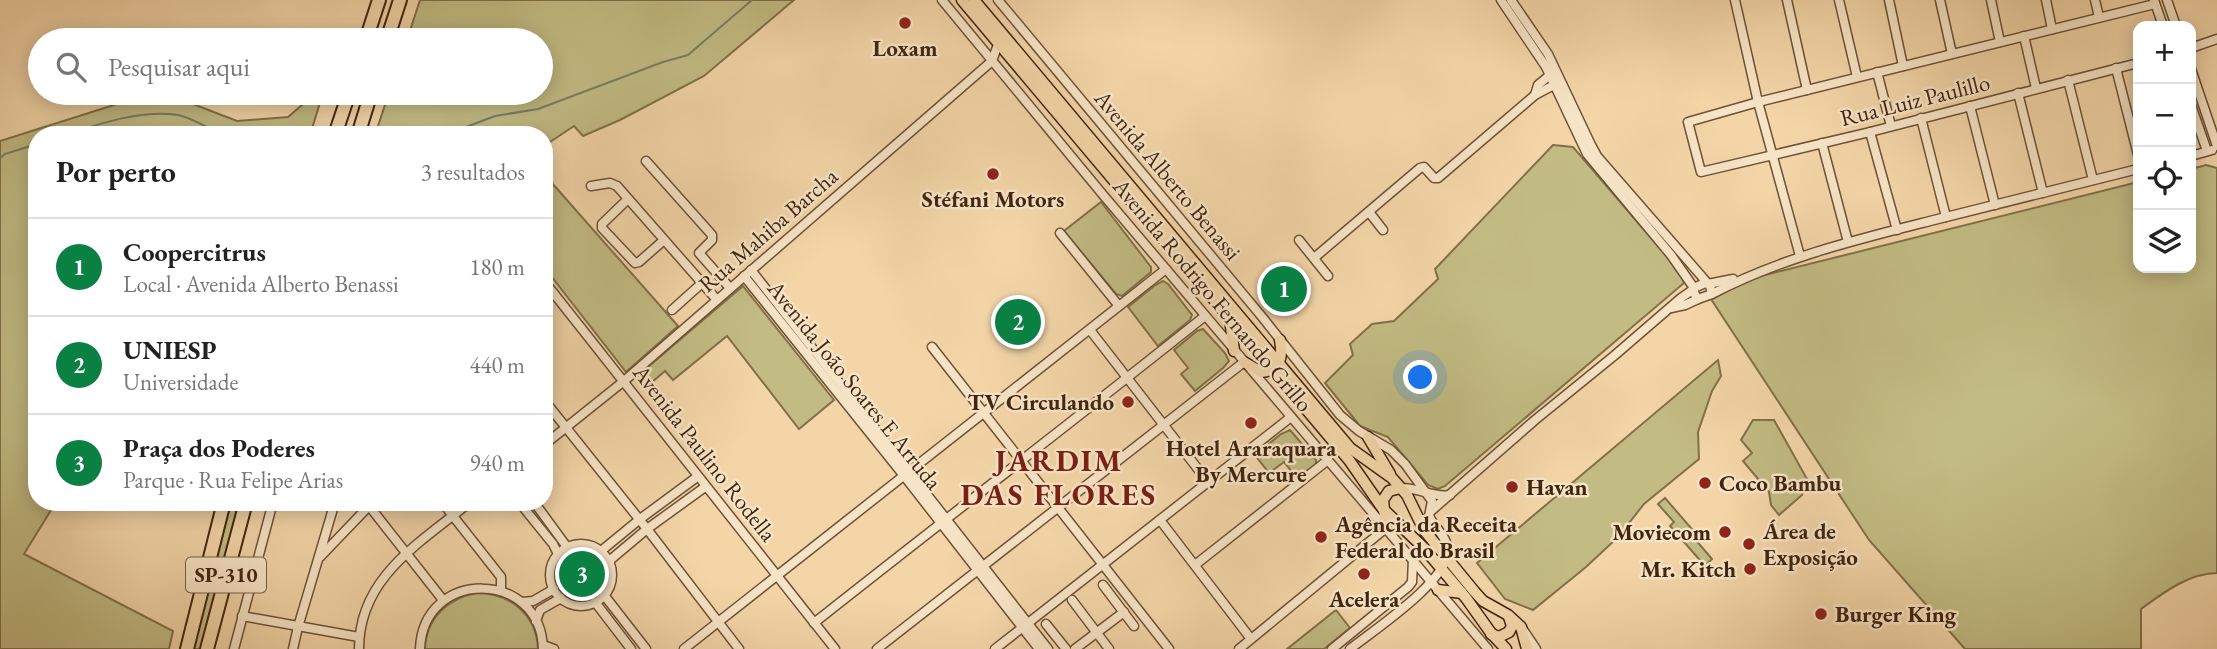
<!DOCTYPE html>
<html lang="pt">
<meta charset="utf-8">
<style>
body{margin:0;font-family:"EB Garamond",serif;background:#f2f2f2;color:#222}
.controls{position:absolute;right:21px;top:21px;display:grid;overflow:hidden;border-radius:14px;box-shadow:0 4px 18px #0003}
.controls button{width:63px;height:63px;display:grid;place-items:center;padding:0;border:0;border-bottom:2px solid #e0e0e0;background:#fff;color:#222;font:35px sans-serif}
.you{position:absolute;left:1421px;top:378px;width:24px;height:24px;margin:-18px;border:5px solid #fff;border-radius:50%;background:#1a73e8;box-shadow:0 0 0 10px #1a73e833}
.badge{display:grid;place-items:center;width:46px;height:46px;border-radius:50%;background:#0b8043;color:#fff;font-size:23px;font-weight:700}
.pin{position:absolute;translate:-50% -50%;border:4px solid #fff;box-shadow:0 2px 7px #0006}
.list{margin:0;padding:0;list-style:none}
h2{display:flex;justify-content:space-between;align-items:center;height:91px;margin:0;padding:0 28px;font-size:30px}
h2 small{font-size:23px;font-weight:400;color:#767676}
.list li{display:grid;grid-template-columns:46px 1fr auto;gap:21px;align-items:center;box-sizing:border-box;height:98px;padding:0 28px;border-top:2px solid #e0e0e0}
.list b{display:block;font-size:26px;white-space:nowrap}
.list p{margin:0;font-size:23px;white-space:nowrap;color:#767676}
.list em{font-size:23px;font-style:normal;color:#767676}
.icon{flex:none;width:38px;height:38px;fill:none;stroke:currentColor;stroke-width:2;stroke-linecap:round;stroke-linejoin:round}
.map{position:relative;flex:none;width:2217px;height:649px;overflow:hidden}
.search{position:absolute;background:#fff;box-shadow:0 4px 18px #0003;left:28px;top:28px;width:525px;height:77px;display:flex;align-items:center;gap:18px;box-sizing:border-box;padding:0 24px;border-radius:38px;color:#767676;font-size:26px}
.panel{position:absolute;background:#fff;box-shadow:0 4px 18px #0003;left:28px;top:126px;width:525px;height:385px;border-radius:28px}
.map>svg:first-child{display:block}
.green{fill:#c2bb83;stroke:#82704a;stroke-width:2}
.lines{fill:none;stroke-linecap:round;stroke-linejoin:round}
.stream{stroke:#787e68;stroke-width:2}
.minor-casing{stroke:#6e5136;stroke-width:11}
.major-casing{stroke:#412510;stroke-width:13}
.highway-casing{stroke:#412510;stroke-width:16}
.minor{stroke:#f7e4c6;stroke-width:8}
.major{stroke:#f3d5a8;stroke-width:10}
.highway{stroke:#f3d5a8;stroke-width:12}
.poi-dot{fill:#8f2418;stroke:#f7e4c6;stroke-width:2.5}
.labels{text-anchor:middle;stroke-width:5;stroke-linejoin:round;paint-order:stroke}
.shield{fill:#f7e4c6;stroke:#785e47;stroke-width:2}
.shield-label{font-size:21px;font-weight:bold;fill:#412510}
.poi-label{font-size:23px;font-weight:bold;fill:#412510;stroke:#f7e4c6;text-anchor:start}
.street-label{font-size:23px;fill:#412510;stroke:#f7e4c6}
.district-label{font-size:30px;font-weight:bold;letter-spacing:2px;fill:#7a1f14;stroke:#f7e4c6}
</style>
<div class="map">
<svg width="2217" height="649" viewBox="0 0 2217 649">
<rect width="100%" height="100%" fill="#f3d5a8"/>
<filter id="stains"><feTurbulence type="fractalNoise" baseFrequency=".00286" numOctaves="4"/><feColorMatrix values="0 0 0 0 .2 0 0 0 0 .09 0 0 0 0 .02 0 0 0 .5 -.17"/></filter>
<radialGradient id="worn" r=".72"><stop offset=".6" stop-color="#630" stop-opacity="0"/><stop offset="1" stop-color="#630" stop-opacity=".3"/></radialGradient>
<!-- green -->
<g class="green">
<path d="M420,0H794L704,76L620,120L583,136L574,126L544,146V135H375L389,93H541V40H407Z"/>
<path d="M316,93H323L310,135H37V502H56L24,554L173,631L169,649H0V141L139,97L193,104L237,121L288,117Z"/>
<path d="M1553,145L1573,147L1682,274L1684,283L1445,486L1438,489L1428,485L1388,437L1360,426L1325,383L1353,355L1350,344L1372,324L1394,321L1438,279L1435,269Z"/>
<path d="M2206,165L2217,168V573C2189,573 2163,593 2141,609V649H1965L1869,540L1711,299L1745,280L2138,182V268H2191V169Z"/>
<path d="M544,174L678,326L626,372L544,267Z"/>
<path d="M1101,202L1151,267V272L1122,296L1116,294L1064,231Z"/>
<path d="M1163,281L1168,284L1192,315L1190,320L1158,346L1128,307L1154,286Z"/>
<path d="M743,286L834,400L799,429L727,336L673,380L665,371L644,389L635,378Z"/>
<path d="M1203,329L1225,353L1229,361L1223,368L1195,391L1181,374L1188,368L1174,350L1197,331Z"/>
<path d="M1718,360L1721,376L1712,391L1698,432L1699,459L1644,504L1617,538L1586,567L1533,610L1505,599L1477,563Z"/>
<path d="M1753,420H1774L1807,479L1802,495L1779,515L1771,505L1769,492L1743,461L1752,453L1741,440Z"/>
<path d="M1290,430L1316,460V465L1298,479L1284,462L1269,473L1255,455L1281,434Z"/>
<path d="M1665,498L1697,535L1694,538L1712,559L1705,566L1670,526L1674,522L1658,504Z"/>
<path d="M228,502H242L204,649H190Z"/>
<circle cx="582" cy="574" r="26"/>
<path d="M477,593C510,593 537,615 538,649H425C426,618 448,598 477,593Z"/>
<path d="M1336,610L1350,628L1324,649H1287Z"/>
</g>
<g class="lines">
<!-- stream -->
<g class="stream">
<path d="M65,135C98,124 143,109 178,115C193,118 209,129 223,135"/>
<path d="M445,135L495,116L538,109L663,62L688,55L752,0"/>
<path d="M0,158L5,154L37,144"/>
</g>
<defs>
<g id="minor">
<path d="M942,0L1104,196L1488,649"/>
<path d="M998,0L1263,318L1340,415L1359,431L1391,450L1405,464L1432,501L1429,516C1434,527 1447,537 1448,549C1450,580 1374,630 1350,649"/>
<path d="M1501,0L1546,67L1587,154L1671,255L1694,288"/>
<path d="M1511,0L1548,54L1591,145L1597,156L1710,286L1712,294L1698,299L1694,293V288L1705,283"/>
<path d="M1735,0L1758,102L1800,256"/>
<path d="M1787,0L1807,90"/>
<path d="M1839,0L1857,77"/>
<path d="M1889,0L1903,66"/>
<path d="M1940,0L1952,54"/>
<path d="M1991,0L2000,42"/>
<path d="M2046,0L2052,29"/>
<path d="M2095,0L2099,17"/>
<path d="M2154,0L2163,26"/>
<path d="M2167,0L2176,26"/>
<path d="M2024,36L2036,88"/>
<path d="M2191,48L2217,39"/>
<path d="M2138,63L1870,132L1701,172L1688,122L1758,102L2155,4"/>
<path d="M2116,68L2138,155"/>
<path d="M2191,69L2217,146"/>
<path d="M1877,72L1891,126"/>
<path d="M2068,80L2093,180"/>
<path d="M2018,93L2043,193"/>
<path d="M1535,95L1538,85L1550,75"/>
<path d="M2191,105L2207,151"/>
<path d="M1970,106L1995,205"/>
<path d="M1921,118L1946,217"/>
<path d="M1870,132L1897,230"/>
<path d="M1822,143L1848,242"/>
<path d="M2191,156L2212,150"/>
<path d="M646,161L712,235V240L699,253L730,288"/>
<path d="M591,186L610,183L617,186L717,300"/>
<path d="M628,199L602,224V228L635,263L639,262L664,240"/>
<path d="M1369,212L1383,230"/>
<path d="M1060,233L1119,306"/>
<path d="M1299,240L1328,276"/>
<path d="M1314,258L1420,168L1424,167L1434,178H1438L1535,95L1554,85"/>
<path d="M751,270L1048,649"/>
<path d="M744,276L905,477L1039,649"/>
<path d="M544,281L835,649"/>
<path d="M1708,284L1733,279"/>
<path d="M1712,294C1781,258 1855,240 1930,221C1999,204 2069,186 2138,169"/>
<path d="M544,300L553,293"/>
<path d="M1671,308L1685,305L1698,299"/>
<path d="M672,310L702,283"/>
<path d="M1090,330L1208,482"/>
<path d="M932,347L1169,649"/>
<path d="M544,400L647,529L739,649"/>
<path d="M544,445L624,381L992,61L1000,39"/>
<path d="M1400,488C1418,487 1433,498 1450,495"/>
<path d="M366,502L443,600"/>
<path d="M442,502L501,577V591"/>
<path d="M519,502L553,544L558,554"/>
<path d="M534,502L567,547"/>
<path d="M1431,511L1535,420L1615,355L1681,298L1694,289"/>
<path d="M1160,520L1251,639"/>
<circle cx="581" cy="575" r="31"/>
<path d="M601,551L640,519L697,477"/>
<path d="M320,557L369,506"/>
<path d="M609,561L647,529L705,487"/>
<path d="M1195,565L1328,460"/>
<path d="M1103,585L1134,626"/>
<path d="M604,595L646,649"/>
<path d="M1072,600L1109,649"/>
<path d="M522,602L533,601L554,589"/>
<path d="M595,602L631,649"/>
<path d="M242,616L359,637"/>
<path d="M536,621L540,610L561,598"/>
<path d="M814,623C944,520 1076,419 1205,316"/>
<path d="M1046,624L1066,649"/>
<path d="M1524,631L1536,649"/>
<path d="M543,645L554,649"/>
<path d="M234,649L273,502"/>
<path d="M293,649L298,627L335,502"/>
<path d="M359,649C359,577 420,543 470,502"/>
<path d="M420,649C423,568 541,569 543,649"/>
<path d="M684,649L1166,269"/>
<path d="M877,649L1244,362"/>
<path d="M995,649L1291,417"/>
<path d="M1075,649L1124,612"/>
<path d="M1239,649L1386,528"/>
<path d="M1332,649L1408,587L1412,582L1413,559"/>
</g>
<g id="major">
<path d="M962,0L1349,460L1383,509L1424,548L1466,598L1491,633L1506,649"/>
<path d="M974,0L1350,448L1392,478L1407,495L1424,530L1474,591L1483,601L1508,615L1521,627L1527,649"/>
<path d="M1230,319L1234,351"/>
<path d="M1244,362L1261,372C1281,371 1283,356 1280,340"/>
<path d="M1368,437L1390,474"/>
<path d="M1386,528L1383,500L1389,491L1400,488"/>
<path d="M1438,590L1462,593"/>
<path d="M1491,634L1499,637L1509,632L1512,626L1509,617"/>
</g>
<g id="highway">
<path d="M366,40L379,0"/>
<path d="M387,40L400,0"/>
<path d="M335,135L349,93"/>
<path d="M358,135L371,93"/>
<path d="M187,649L224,502"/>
<path d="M207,649L246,502"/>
</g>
</defs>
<!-- minor casing -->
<use href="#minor" class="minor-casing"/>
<!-- major casing -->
<use href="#major" class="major-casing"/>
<!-- highway casing -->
<use href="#highway" class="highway-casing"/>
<!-- minor -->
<use href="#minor" class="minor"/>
<!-- major -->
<use href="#major" class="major"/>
<!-- highway -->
<use href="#highway" class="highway"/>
</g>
<!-- markers -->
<g class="poi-dot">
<circle cx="905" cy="23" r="7"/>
<circle cx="993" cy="174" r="7"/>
<circle cx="1128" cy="402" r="7"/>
<circle cx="1251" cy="423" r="7"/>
<circle cx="1705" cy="483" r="7"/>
<circle cx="1512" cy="487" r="7"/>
<circle cx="1725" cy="532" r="7"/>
<circle cx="1321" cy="537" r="7"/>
<circle cx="1749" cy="544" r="7"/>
<circle cx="1750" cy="569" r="7"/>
<circle cx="1364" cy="574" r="7"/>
<circle cx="1821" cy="614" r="7"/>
</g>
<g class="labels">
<!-- shield labels -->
<rect class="shield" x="186" y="557.5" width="80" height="35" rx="5"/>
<g class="shield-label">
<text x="226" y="582">SP-310</text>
</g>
<!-- poi labels -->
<g class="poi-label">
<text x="905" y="56" text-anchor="middle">Loxam</text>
<text x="993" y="207" text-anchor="middle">Stéfani Motors</text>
<text x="1114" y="410" text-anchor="end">TV Circulando</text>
<text x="1251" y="456" text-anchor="middle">Hotel Araraquara<tspan x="1251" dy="26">By Mercure</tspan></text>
<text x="1719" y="491">Coco Bambu</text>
<text x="1526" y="495">Havan</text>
<text x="1335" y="532">Agência da Receita<tspan x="1335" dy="26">Federal do Brasil</tspan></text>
<text x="1763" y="539">Área de<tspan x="1763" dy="26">Exposição</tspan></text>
<text x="1711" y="540" text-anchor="end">Moviecom</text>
<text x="1736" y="577" text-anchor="end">Mr. Kitch</text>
<text x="1364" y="607" text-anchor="middle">Acelera</text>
<text x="1835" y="622">Burger King</text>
</g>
<!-- street labels -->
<g class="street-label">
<text transform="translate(1915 100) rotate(-14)" y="8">Rua Luiz Paulillo</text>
<text transform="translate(1168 175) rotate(50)" y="8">Avenida Alberto Benassi</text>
<text transform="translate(768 230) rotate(-41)" y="8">Rua Mahiba Barcha</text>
<text transform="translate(1213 295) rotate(50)" y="8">Avenida Rodrigo Fernando Grillo</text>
<text transform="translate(855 385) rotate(51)" y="8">Avenida João Soares E Arruda</text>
<text transform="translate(705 453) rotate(52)" y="8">Avenida Paulino Rodella</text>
</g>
<!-- district labels -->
<g class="district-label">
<text x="1059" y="471">JARDIM<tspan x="1059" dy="34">DAS FLORES</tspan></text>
</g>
</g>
<rect width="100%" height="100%" filter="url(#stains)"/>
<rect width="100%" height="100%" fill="url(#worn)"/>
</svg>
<div class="controls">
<button>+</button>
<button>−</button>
<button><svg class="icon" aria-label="locate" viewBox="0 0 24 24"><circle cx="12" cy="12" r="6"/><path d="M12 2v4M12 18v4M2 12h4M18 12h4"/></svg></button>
<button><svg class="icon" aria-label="layers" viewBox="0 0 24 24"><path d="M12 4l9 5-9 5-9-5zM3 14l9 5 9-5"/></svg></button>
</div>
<div class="you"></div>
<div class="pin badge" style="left:1284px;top:289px">1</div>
<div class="pin badge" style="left:1018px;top:322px">2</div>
<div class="pin badge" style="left:582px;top:574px">3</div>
<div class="search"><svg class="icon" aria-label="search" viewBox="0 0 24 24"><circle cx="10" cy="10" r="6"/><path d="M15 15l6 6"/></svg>Pesquisar aqui</div>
<section class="panel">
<h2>Por perto<small>3 resultados</small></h2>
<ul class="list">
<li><span class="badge">1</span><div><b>Coopercitrus</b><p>Local · Avenida Alberto Benassi</p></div><em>180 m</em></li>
<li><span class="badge">2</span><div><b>UNIESP</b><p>Universidade</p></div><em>440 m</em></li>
<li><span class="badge">3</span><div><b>Praça dos Poderes</b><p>Parque · Rua Felipe Arias</p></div><em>940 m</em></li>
</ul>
</section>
</div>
